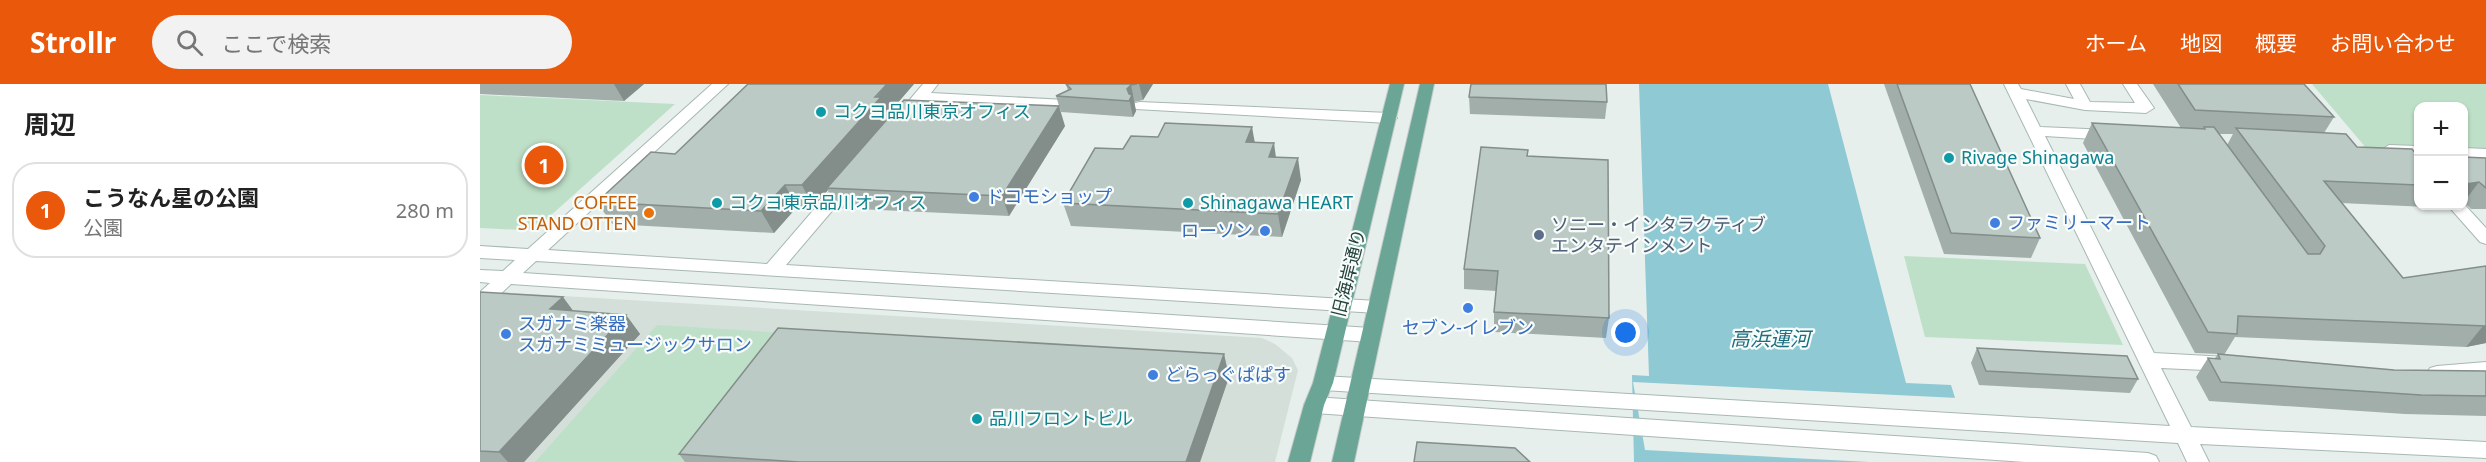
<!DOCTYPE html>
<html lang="ja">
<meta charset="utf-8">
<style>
body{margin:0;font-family:"Noto Sans","Noto Sans JP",sans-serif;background:#f2f2f2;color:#222}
.controls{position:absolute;right:18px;top:18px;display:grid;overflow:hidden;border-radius:12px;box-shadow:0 2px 4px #0004}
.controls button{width:54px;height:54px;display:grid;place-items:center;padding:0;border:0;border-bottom:2px solid #e0e0e0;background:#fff;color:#222;font:30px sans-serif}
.you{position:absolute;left:1146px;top:249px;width:21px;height:21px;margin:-15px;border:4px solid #fff;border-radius:50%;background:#1a73e8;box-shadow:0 0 0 9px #1a73e833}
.badge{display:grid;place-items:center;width:39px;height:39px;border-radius:50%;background:#ea580c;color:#fff;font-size:20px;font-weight:700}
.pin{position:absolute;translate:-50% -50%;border:3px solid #fff;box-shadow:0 2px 6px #0006}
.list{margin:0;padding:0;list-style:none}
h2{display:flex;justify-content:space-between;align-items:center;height:78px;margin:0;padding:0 24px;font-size:26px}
h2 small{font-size:20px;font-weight:400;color:#767676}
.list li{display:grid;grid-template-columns:39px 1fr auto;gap:18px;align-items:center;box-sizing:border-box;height:96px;margin:0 12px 12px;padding:0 12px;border:2px solid #e0e0e0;border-radius:24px}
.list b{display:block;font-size:22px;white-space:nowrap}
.list p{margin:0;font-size:20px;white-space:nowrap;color:#767676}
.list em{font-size:20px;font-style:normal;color:#767676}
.icon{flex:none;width:33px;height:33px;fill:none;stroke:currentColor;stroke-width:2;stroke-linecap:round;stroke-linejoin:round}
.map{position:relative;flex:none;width:2006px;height:378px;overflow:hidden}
header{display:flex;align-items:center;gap:36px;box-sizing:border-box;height:84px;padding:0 30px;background:#ea580c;color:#fff}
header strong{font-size:28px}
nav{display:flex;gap:33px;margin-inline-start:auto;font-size:21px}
.search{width:420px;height:54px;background:#f2f2f2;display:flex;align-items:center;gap:15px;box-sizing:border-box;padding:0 21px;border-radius:33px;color:#767676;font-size:22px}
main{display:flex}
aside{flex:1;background:#fff}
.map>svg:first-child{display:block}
.built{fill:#d4dfda}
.green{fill:#bfe0c8}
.water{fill:#8ec9d4}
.pier{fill:#e6efeb}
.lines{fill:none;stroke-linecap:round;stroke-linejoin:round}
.minor-casing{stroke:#a8b8b2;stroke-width:2}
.major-casing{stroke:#c2cac8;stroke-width:2}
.minor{fill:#fff;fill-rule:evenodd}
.major{fill:#6aa596;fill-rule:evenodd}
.wall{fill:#a1aea9;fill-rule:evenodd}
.shaded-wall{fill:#838d89}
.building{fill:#bbcac4;stroke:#838d89;stroke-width:1.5}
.culture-dot{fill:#0f9aa8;stroke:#f7fbf9;stroke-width:2}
.shop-dot{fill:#3f7fe0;stroke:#f7fbf9;stroke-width:2}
.food-dot{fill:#e8710a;stroke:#f7fbf9;stroke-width:2}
.service-dot{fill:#5c6f8a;stroke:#f7fbf9;stroke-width:2}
.labels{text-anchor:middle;stroke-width:4.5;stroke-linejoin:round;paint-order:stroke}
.culture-label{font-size:18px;fill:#0d838f;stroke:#f7fbf9;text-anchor:start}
.shop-label{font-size:18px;fill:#366cbe;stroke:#f7fbf9;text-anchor:start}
.food-label{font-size:18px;fill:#c56008;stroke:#f7fbf9;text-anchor:end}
.service-label{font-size:18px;fill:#4e5e75;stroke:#f7fbf9;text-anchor:start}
.street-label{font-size:18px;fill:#24423a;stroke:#f7fbf9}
.water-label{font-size:20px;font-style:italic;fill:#1c6f80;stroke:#f7fbf9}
</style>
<header>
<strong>Strollr</strong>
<div class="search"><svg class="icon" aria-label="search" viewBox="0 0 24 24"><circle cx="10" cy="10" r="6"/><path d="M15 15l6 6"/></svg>ここで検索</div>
<nav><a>ホーム</a><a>地図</a><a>概要</a><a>お問い合わせ</a></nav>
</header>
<main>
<aside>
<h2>周辺<small></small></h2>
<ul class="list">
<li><span class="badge">1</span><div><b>こうなん星の公園</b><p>公園</p></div><em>280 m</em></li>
</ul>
</aside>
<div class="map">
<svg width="2006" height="378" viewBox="0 0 2006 378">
<rect width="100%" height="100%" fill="#e6efeb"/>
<!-- built -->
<path class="built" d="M0,207L782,254L795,260L812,274L818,286L795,378H0Z"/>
<!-- green -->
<g class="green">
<path d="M1832,0H2006V70L1984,69V22H1938V67L1887,65Z"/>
<path d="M0,11L195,20L59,142L43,146L0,144Z"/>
<path d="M1424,172L1605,180L1643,261L1445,253Z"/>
<path d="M177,241L308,249L210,378H55Z"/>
</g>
<!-- water -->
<path class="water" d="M1159,0H1348L1426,299L1471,301L1495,378H1154L1152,291L1169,292Z"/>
<!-- pier -->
<path class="pier" d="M1153,298L1478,314L1498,378H1389L1165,366Z"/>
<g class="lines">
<defs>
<g id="minor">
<path d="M232,0H248L68,166L287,180L362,93H374L376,97L374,101L306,181L897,217L904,218L906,223L904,228L897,229L56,177L43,189L891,244L898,246L901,251L898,256L891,258L31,200L7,223L0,224V208L10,199L0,198V186L23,187L35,176L0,174V162L48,165Z"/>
<path d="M443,0H458L451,9L587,16L594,20L587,24L444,18L426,38H416L413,35L416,32Z"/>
<path d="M1524,0H1538L1541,5L1594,15L1586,0H1600L1610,18L1655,19L1643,0H1657L1674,24L1666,29L1605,26L1546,15L1560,43L1630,46L1638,51L1630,56L1565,52L1674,269L1747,273L1754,275L1757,280L1754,285L1747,287L1681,284L1711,343L2006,358V374L1720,360L1729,378H1707L1698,359L843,306L836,304L833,299L836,294L843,292L1690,342Z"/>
<path d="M660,18L909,29L917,34L909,39L655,25L653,22L655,19Z"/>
<path d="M1909,61L1938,62V72L1903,69L1901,66Z"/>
<path d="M1984,64L2006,65V75L1984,74Z"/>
<path d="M1984,120L2006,144V160L2000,158L1970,124L1971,122Z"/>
<path d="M2006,278V292L1957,296L1950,294L1947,289L1950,284L1957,282Z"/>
<path d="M834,313L1668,369L1676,372L1679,378H1545L834,329L827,326L824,321L827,316Z"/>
</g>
<g id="major">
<path d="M910,0H924L853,299L844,321L830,378H808L824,321L833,299Z"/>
<path d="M940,0H954L874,378H852Z"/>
</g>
</defs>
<!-- minor casing -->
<use href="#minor" class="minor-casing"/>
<!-- major casing -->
<use href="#major" class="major-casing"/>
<!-- minor -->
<use href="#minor" class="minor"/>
<!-- major -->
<use href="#major" class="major"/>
</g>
<!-- wall -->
<g class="wall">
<path d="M0,0H164L144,17L0,10Z"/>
<path d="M434,0L408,30L409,33L585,42L529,132L357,124L348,106L333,123H317L294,149L132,140L117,118Z"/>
<path d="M586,0H673L663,16L654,18L656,27L653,33L581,28L576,12L588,7Z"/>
<path d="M1404,0H1490L1560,154L1551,174L1464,170Z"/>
<path d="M1673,0H1824L1854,33L1844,49L1877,63L1938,72V122H1969L1968,124L1861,119L1923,194L2006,182V259L1986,263L1755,253L1744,271L1914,286L2006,287V332L1925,330L1729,317L1716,293L1728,274H1735L1738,270L1715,269L1603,59L1612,39L1701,44ZM1739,50H1753L1747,61Z"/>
<path d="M989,13L1127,18L1125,35L990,30Z"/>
<path d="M678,53L775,58L796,73L821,96L802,153L591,142L583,119L643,65Z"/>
<path d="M1048,66V72L1129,234L1126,254L1014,248V228L1016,207L984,205V185Z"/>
<path d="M2006,74V125H1991L1984,118Z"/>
<path d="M0,208L93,227L146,231L160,250L44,378H0Z"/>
<path d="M1497,264L1658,295L1650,309L1499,301L1491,279Z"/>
<path d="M744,270L749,293L720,378H205L199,370Z"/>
</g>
<!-- shaded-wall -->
<g class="shaded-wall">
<path d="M134,0H164L144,17Z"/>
<path d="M407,0H434L408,30L410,35L347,104L348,106L333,123L322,101Z"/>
<path d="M659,0H673L663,16Z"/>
<path d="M651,1L656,27L653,33L647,5Z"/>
<path d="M579,22L585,42L529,132L522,112Z"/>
<path d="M772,43L776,65L766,58Z"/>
<path d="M794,59L797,81L789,73Z"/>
<path d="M818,74L821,96L802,153L798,130Z"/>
<path d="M1999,98L1984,118L1983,103L1986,100Z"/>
<path d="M305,101L317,123L294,149L281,127Z"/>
<path d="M83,213L97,232L70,225Z"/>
<path d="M146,231L160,250L44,378H28L19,368Z"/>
<path d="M2003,242H2006V259L1986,263Z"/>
<path d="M744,270L749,293L720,378H706Z"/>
</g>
<!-- building -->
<g class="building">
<path d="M268,0H407L395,13H401L322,101H305L281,127L117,118L171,68L195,70Z"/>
<path d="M586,0H657L651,1L647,5L649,10L652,11L649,17L576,12L591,5Z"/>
<path d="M991,0H1126L1127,18L989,13Z"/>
<path d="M1417,0H1490L1560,154L1471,149Z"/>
<path d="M1698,0H1824L1854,33L1715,26Z"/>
<path d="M424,16L579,22L522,112L347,104Z"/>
<path d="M685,39L772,43L766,58L794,59L789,73L818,74L798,130L583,119L615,64L643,65L651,52L678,53Z"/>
<path d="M1612,39L1725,45L1724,43H1734L1828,170H1840L1845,162L1756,44L1866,50L1877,63L1932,65L1938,72V101L1844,97L1923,194L2006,182V242L1758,232L1757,250L1728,248Z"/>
<path d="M1001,63L1048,66L1047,72L1128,76L1129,234L1014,228L1018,187L984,185Z"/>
<path d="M1983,73L2006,74V104L1999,98L1986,100L1983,103Z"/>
<path d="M0,208L83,213L70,225L146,231L19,368L0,367Z"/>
<path d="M298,244L744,270L706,378H319L199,370Z"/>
<path d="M1497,264L1647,272L1658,295L1506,287Z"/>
<path d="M1738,270L1914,286L2006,287V312L1941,311L1741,298L1728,274L1740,275Z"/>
<path d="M937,358L1035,364L1050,378H934Z"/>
</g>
<!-- markers -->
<g class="culture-dot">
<circle cx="341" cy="28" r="6"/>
<circle cx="1469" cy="74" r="6"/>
<circle cx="237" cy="119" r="6"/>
<circle cx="708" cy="119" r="6"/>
<circle cx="497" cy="335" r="6"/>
</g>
<g class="shop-dot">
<circle cx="494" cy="113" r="6"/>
<circle cx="1515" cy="139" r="6"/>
<circle cx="785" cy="147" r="6"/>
<circle cx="988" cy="224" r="6"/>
<circle cx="26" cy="250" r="6"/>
<circle cx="673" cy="291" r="6"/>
</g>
<circle class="food-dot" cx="169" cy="129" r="6"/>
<circle class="service-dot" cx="1059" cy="151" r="6"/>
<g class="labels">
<!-- culture labels -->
<g class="culture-label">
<text x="353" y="34">コクヨ品川東京オフィス</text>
<text x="1481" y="80">Rivage Shinagawa</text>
<text x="249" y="125">コクヨ東京品川オフィス</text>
<text x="720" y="125">Shinagawa HEART</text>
<text x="509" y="341">品川フロントビル</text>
</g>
<!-- shop labels -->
<g class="shop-label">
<text x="506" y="119">ドコモショップ</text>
<text x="1527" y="145">ファミリーマート</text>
<text x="773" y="153" text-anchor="end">ローソン</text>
<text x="38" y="246">スガナミ楽器<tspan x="38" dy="21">スガナミミュージックサロン</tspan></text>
<text x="988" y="250" text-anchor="middle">セブン-イレブン</text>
<text x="685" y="297">どらっぐぱぱす</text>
</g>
<!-- food labels -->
<g class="food-label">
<text x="157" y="125">COFFEE<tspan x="157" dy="21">STAND OTTEN</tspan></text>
</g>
<!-- service labels -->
<g class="service-label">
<text x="1071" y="147">ソニー・インタラクティブ<tspan x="1071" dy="21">エンタテインメント</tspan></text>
</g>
<!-- street labels -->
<g class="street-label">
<text transform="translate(869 189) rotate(-76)" y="6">旧海岸通り</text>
</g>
<!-- water labels -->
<g class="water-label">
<text x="1290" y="262">高浜運河</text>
</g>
</g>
</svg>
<div class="controls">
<button>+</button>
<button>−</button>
</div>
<div class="you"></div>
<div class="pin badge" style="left:64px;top:81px">1</div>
</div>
</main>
